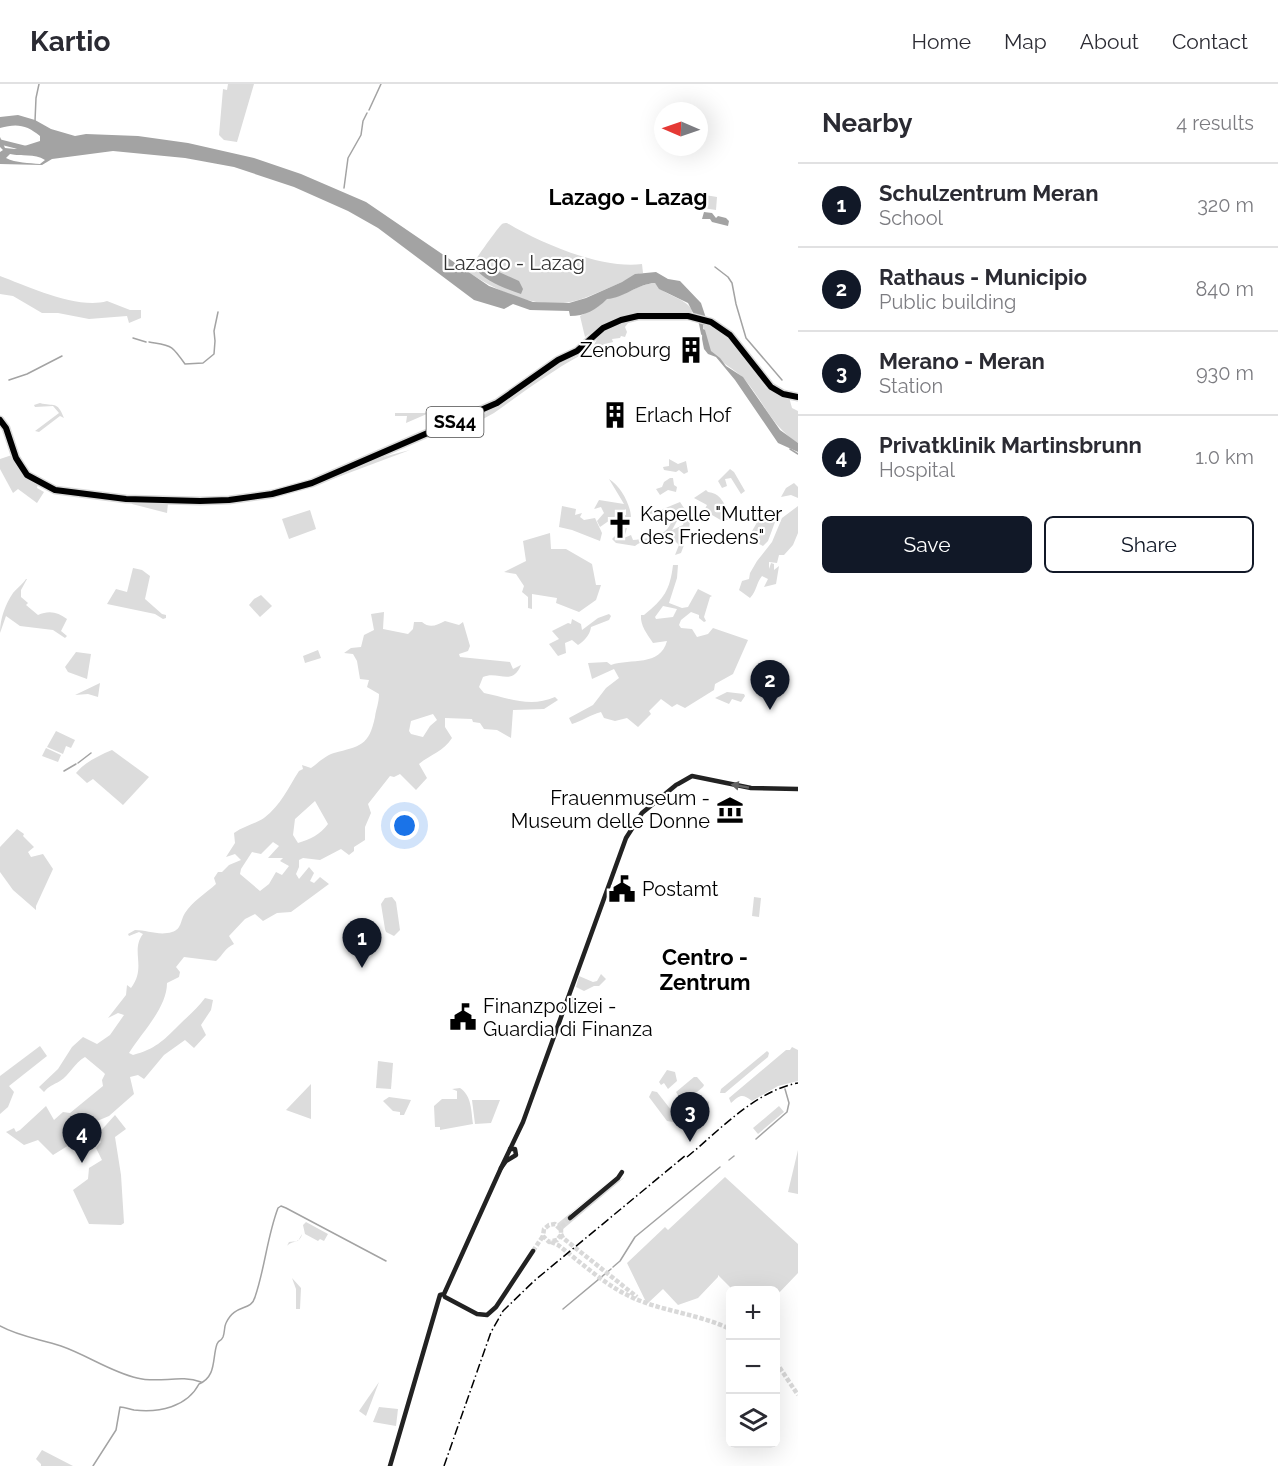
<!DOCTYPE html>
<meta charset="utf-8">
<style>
body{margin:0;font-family:Raleway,sans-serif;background:#f7f7f7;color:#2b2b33}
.controls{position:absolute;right:18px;bottom:18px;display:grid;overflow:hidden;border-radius:9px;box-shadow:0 6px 24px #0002}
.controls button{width:54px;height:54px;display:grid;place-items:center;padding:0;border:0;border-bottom:2px solid #e1e1e2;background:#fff;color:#2b2b33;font:30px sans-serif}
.compass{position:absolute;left:654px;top:18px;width:54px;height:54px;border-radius:50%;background:#fff;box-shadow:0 6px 24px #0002;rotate:272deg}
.you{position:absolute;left:405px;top:742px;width:21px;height:21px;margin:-15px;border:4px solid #fff;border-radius:50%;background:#1a73e8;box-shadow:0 0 0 9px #1a73e833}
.badge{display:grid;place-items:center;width:39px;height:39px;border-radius:50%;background:#111827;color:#fff;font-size:20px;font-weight:700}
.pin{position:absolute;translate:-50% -50px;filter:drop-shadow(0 2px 3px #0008)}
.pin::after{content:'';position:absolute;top:32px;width:21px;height:18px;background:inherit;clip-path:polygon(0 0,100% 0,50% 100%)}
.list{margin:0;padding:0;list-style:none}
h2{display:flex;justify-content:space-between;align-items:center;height:78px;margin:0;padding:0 24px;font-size:26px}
h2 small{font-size:20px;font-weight:400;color:#7c7c81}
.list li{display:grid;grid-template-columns:39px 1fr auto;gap:18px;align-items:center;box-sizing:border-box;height:84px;padding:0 24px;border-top:2px solid #e1e1e2}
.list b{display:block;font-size:22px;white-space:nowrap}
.list p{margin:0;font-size:20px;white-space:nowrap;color:#7c7c81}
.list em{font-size:20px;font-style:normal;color:#7c7c81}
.actions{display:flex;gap:12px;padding:18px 24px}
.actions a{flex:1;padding:14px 0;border:2px solid #111827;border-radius:9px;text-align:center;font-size:21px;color:#111827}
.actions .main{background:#111827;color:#fff}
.icon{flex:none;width:33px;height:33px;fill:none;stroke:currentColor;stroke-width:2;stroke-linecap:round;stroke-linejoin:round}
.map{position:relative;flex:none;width:798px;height:1382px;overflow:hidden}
header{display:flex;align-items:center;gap:36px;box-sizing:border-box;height:84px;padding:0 30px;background:#fff;border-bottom:2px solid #e1e1e2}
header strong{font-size:28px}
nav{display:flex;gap:33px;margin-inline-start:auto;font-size:21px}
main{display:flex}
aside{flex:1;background:#fff}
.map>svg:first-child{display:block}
.green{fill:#dcdcdc;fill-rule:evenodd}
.water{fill:#a3a3a3;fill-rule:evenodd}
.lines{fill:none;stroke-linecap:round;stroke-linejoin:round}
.stream{stroke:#a3a3a3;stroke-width:1.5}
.river{stroke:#a3a3a3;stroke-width:5}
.secondary-tunnel{stroke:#d9d9d9;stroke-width:4.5;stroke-dasharray:4.5 2;stroke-linecap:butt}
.primary-casing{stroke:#dbdbdb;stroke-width:9}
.secondary{stroke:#222;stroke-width:4.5}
.primary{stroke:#000;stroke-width:6}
.rail{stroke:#000;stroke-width:1.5;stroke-dasharray:9 3 1.5 3;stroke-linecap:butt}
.oneway{fill:#646464}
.labels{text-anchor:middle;stroke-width:4.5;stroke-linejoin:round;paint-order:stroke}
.shield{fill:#fff;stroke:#4c4c4c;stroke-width:1.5}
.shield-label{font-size:18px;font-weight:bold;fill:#000}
.park-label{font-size:20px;fill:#333;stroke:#fff}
.poi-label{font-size:20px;fill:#000;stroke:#fff;text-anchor:start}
.quarter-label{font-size:22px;font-weight:bold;fill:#000;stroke:#fff}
</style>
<header>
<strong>Kartio</strong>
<nav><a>Home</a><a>Map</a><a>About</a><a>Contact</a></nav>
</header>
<main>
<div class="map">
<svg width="798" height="1382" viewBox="0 0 798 1382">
<rect width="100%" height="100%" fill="#fff"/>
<!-- green -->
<g class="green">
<path d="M228,0H254L237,58L224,56L219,51L223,5L227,6Z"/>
<path d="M705,111L717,113L716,126L703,124Z"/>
<path d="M507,139C542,160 601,185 642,180L643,189C635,190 630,195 622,198C611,203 599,208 587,213C546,230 502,211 468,188C469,184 499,142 502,140C503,139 505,139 507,139Z"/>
<path d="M0,192C27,202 78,226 107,217L130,226H141V234L129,239L127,232L89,235L58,229H42L13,212L0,210Z"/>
<path d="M655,199C666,214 683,211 694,228L635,230L607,238L585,253L580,232L600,221L606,215C624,213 637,200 655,199Z"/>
<path d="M631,235L625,243L627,248L625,253L621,252L620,254L612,255L613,258C583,263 521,310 494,329L483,335L463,341L467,337L481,332L504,318L552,283L577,272L594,261L600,249Z"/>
<path d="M703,240H708L729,256L766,304L774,310L789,313L792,324L798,327V359C772,343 764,318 745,296C737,286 717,277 710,266C706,260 703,247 703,240Z"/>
<path d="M40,319C54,323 57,316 64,334L60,332L39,348L35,347L59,329L53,322L35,323L34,321Z"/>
<path d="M436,326L406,339L407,332H395V329H424Z"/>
<path d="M410,366L322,399L309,403L371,376Z"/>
<path d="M12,371L25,393L38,400L37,404L44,408L37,419L18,405L13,409L0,385V375Z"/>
<path d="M669,375L678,380L686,377L688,388L684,390L679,386L676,388L664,386L663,383L669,382Z"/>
<path d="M730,385L734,388L745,407L741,410L731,394L725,395L727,402L722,404L718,397Z"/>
<path d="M670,394H673L674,401L677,403L676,408L668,406L660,411L656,405L662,403L664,398Z"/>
<path d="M609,395C621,402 632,423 631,436H627L626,438L619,441L622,445L627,444L624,454L631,451L633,456C650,454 670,453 672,433L669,427L643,431L644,427L663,425L680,418L686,427L682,428L672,446L683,441L687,428L694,429L696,426L701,432L707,421L694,414L706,406L708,408C722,409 724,422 732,432L730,436H725L724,438L712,431L705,434L701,439V432L695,431L690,435L689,447L685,446L683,451L685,452L682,459L684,461L681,469L675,471L679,461L674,456C659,459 649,452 635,462L616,459L612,455L617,450L615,445L618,435L622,436L623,431H626V425L600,443L597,437L604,429L601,423L594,425L599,416L624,420Z"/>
<path d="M794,399L798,403V414L791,411L781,413L786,404Z"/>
<path d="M131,417L168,419L167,429L132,420Z"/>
<path d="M562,422L576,425L575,431L582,429L580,433L584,436L595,434L602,449L600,457L572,446L559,443Z"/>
<path d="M798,422V449L793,461L784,471H779L777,479L769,478V485L771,479L774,480V486L779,482L776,500L764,503L768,495L762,492C756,499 757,507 750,514L739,506L742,497L749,495L750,489L757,477L772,458L782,434Z"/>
<path d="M310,426L316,445L289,455L282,435Z"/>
<path d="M760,433L775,438L768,457L763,462L746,453L751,449Z"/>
<path d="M550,449L551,465H566L592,480L596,501H601L596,516L579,528L556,519L557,514L532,510V525L528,524V513L522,508L524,502L516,490L504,488L526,477L523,457Z"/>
<path d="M673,481H678L677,494L669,519L682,524L688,523L698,505L712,512L710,513L704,533L706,537L704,538L699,534V531L691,528L681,536L679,541L681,544L692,545L697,553L708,550L713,544L748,556L733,590L715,600L714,606L685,624L677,620L672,623L661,615L649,627L651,630L638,643L627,634L615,637L604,634L601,628C590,631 582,637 572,640L569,634L593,621L606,604L619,594L614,585L592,595L588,579L607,578L611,581C631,574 660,583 667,557L653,559C647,550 640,541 641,531H644C664,515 670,506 673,481ZM663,522L677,525L673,533L656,535L655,533Z"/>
<path d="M133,484L142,486L150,492L145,515L162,530L166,531V534L163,535L155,530L107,520L116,505L127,508Z"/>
<path d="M26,495H27L21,506V513L28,519L26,521L38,531C49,526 58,528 67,535L61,547L67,552L65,554L53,546L20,542L6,532L0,549C0,535 5,521 13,509C17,504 23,500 26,495Z"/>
<path d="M261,511L272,522L260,533L249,521L254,515Z"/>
<path d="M384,528L383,545L408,550L413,545L414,538H422C430,545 437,541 445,537L459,541L463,538L470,562L468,567L459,570L460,573L510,578L513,585L521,581C512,603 498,586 483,593L479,603L484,609C509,614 530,624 555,613L558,616L544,625L513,626L511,654L497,646L484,645L480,639L473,638L472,635L445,634V643L452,654C443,668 431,670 419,680L427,694L416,706L400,690L394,693L390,692L368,720L371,729L365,743V756L354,763V767L349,771L341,765L320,776L303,774L299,776V783L296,790L299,795L309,783L314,789L310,797L314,799L320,793L329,800L291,828L277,829L263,837L255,830L245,835L229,852L234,860C225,864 223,871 216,877L184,873L176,883L180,888L179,893L167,899C167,924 142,948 129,969L133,971C155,965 163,957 178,942C188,932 197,925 205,914L213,916L211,926L201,941L206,951L194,964L185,956L164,971L144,995L138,991L130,993L134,1010L109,1032L90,1040L94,1048L77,1061L74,1058L53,1071L38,1056L24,1061L6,1048L14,1044L16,1048L20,1046L46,1022L54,1036L63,1028L70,1029L103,1002L102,996L105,990L103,988L85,973C74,979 70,991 60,997C53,1001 49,1002 44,1008L39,1003L58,985L72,963L83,953L97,960L110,951L124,931L118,929L108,934L126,911L127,901L131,904C147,883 130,867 143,850L139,848L129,852L128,850L135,846C147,846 159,852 172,848C182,845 180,837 185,829C192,818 206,809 216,800L214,794L218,788H222L229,781L241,776L235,770L226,773L235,759L234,749C244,742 255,740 264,734C281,721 288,704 299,687L303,685L302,681L311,684C318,679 326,671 334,669C360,662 369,662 375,633C376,625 379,619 379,610L367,603L369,596L360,595L357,577L353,570L344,569L351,564L361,563L364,551L374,546L371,530ZM433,630L437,636L430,642L423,653L411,650L409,647L411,637ZM315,717L328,740C320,751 310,755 298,759L293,751L295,735ZM273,758L279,762L268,774H283L280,777L289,782L282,791L276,788L269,800L260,807L240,790L241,785L252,768L261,770Z"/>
<path d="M609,530L611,532L609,536L591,543C590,551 584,557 578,561L572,556L565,559L566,569L558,572L549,560L559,555L552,547L568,539L571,540L572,535L581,540L582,546L598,534Z"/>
<path d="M318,566L321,574L305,579L303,572Z"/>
<path d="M76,568L91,570L87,595L68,588L65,583Z"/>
<path d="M100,599L98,613L88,610L75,611Z"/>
<path d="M727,608L744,610L745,612L741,618L732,615L729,620L715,614Z"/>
<path d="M56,647L75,656L71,664L66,662L63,670L47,663Z"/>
<path d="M46,664L61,671L58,678L42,672Z"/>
<path d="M112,666L149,693L123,721L93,695L87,699L76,689C85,678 98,672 112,666Z"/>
<path d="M17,745L24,750L23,752L34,763L28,768L31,773L43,770L53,785L36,822V826L13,806L0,788V763Z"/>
<path d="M392,813L396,818L400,846L394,852L386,848L385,845L381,820L385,814Z"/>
<path d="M754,813L761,814L759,833L752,832Z"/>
<path d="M601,890L606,895L599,902H594L584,907L576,903L579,892L593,898L597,897Z"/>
<path d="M40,962L47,972L9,1002L14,1008L8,1023L0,1030V992Z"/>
<path d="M792,963L798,966V997L778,1002L752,1017C742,1009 740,1011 731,1019L729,1014L786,966H790Z"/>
<path d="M767,967L769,969L768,973L725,1009H720L721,1005Z"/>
<path d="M378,977L393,979L391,1005L376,1004Z"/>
<path d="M667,986L675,988L677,997L668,1005L664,999L661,1001L659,998Z"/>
<path d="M694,993H697L704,1001L703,1003L685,1018H682L676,1008Z"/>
<path d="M311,1000V1035L286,1026Z"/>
<path d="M460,1004C472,1012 471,1027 473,1040L440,1046V1043H435L434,1022L442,1015H457V1007L452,1005Z"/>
<path d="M652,1007L657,1008L675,1031L673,1038L667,1037L649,1013Z"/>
<path d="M389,1013L411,1016L404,1031H400V1028L393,1027L383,1017Z"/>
<path d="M472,1016H500L491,1039L475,1040Z"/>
<path d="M707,1017L709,1018V1022L698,1031L696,1027L693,1030L697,1032L687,1039H684V1036Z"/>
<path d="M779,1022L784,1028L758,1050L753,1044Z"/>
<path d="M115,1031L126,1045L115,1053L121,1091L124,1139L121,1141L89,1140L73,1106L88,1095L89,1084L102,1076L96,1064L101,1058L97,1051Z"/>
<path d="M798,1066V1110L788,1108Z"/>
<path d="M619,1089L570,1130L571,1135L615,1099L625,1093L562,1146L557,1140Z"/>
<path d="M725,1093L798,1160V1189L776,1212V1206H733L718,1191V1193L698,1214L678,1221L663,1205L647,1220L627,1179L665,1143L668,1146Z"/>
<path d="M306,1138L328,1150L324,1157L320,1155L318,1157L305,1150L303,1141Z"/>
<path d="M302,1150C300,1160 292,1156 287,1162L292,1194L301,1204L300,1225H296V1205L292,1194L287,1162L289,1158L298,1157Z"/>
<path d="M379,1298L366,1332L359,1327Z"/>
<path d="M379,1323L398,1325L396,1342L373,1338Z"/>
<path d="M42,1366L73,1382H41V1380L36,1375Z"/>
</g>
<!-- water -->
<g class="water">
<path d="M18,31L35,36L51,45L75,52L86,50L138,52L188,59L254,74L301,90L366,118L489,202L533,218L569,219L586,214L622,198L635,190L656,188L668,195L680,197L701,219L708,240L703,241V245L705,246L711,267L720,274L726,282L743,293L780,346L798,359V368L778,359L735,296L716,273L708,270L704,265L699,240L688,219L659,205L655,199C637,200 624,214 607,215C596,226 585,232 570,232L569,227L530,226L513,220L504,225L474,216L378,144L348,127L294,103L234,83L185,74L113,67L52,75L42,81L0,80V68L3,66L0,63V53L5,64L15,65L40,57V52C27,41 17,39 0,44V33ZM10,70C22,73 34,69 45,76L40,80C29,79 16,79 6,74Z"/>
<path d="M704,128L712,129L716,134L718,132L726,134L729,137L728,142L712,138L710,135H702Z"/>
<path d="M476,181L484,184L488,183L519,197L523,205L521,210C504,204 484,197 473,182Z"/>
</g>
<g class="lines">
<!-- stream -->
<g class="stream">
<path d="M369,26L381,0"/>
<path d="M35,37L36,14L39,0"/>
<path d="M344,104L348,74L361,51L363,37L367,29"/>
<path d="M715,183L728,193L732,199L736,220L746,254L782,296"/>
<path d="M133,254L146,258"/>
<path d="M149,258C172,262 171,260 185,280L203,279L214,270L215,257L214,247L218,228"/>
<path d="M9,296L27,290L62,272"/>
<path d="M790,365L798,370"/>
<path d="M78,679L91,669"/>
<path d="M64,687L76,680"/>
<path d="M756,1055L787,1028L789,1019L785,1005"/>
<path d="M729,1076L734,1072"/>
<path d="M613,1183L620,1177L635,1153L720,1083"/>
<path d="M563,1225L611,1185"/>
<path d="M0,1242C20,1253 40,1255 61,1262C87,1271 111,1288 137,1294C159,1300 180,1290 201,1298"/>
<path d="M93,1382L116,1346L120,1323C125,1323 129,1325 134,1326C159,1329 187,1323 199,1300C217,1292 212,1274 217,1260C220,1254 220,1259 223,1253C225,1248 224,1243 226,1239C235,1219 251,1228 255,1213C265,1184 267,1153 278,1124L281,1122L286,1124L386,1177"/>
</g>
<!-- river -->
<path class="river" d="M0,58L28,65"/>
<!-- secondary-tunnel -->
<g class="secondary-tunnel">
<path d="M560,1145L555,1140L549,1141L544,1145L543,1152L549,1158L557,1156L561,1151V1143L570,1134"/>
<path d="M561,1150L563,1154L637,1213"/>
<path d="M551,1158L558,1161C583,1180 608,1204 638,1216C668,1228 701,1231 730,1245"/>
<path d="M533,1167L543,1152"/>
<path d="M776,1278L798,1311"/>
</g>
<defs>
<path id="primary" d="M0,336L6,344L16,374L27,391L55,406L126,415L200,417L229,416L272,410L312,399L497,319L558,276L577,267L603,244L621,236L638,232H688L711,238L730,251L771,303L783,310L798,313"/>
</defs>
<!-- primary casing -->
<use href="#primary" class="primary-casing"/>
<!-- secondary -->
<g class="secondary">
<path d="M678,700L692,692L751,704L798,705"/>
<path d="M570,915L574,916L573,919L569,918Z"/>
<path d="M501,1084L523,1038L626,754L642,729L676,701"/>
<path d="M570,1134L618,1094L622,1088"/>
<path d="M445,1213L477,1230L487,1231L496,1223L533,1167"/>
<path d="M390,1382L440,1211L444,1210L501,1084L506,1077L516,1071L515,1065H510"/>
</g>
<!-- primary -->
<use href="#primary" class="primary"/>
<!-- rail -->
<g class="rail">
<path d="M687,1073C720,1046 755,1007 798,999"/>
<path d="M444,1382L491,1248L503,1227L534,1197L686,1071"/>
</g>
</g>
<!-- one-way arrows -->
<defs><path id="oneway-solid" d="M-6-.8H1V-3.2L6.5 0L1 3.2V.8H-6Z" transform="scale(1.5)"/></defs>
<use class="oneway" href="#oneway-solid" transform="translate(740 702) rotate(-170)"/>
<!-- icons -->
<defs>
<symbol id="building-bare" viewBox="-9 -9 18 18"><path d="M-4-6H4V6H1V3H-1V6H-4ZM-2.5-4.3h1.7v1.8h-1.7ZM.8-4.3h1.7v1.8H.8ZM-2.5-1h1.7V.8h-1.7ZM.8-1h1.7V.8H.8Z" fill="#000" stroke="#fff" stroke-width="2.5" paint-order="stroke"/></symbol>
<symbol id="church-bare" viewBox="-9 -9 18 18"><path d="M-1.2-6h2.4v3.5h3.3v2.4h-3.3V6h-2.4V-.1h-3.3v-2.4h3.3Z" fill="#000" stroke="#fff" stroke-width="2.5" paint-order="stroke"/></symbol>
<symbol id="museum-bare" viewBox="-9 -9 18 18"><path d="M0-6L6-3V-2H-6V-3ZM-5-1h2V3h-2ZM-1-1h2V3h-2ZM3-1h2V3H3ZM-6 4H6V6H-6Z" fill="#000" stroke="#fff" stroke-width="2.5" paint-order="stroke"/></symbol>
<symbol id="civic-bare" viewBox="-9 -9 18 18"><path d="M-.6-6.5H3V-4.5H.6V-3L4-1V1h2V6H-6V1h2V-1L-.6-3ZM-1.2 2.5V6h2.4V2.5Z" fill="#000" stroke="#fff" stroke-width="2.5" paint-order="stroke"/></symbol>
</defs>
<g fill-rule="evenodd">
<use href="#building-bare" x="672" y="247" width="38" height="38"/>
<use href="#building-bare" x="596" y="312" width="38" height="38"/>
<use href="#church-bare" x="601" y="422" width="38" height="38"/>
<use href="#museum-bare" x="711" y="707" width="38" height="38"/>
<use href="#civic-bare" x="603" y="786" width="38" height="38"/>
<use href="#civic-bare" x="444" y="914" width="38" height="38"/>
</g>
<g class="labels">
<!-- shield labels -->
<rect class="shield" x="426.5" y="323" width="57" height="30" rx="4.5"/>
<g class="shield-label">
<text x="455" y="344">SS44</text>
</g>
<!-- park labels -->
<g class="park-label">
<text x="514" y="186">Lazago - Lazag</text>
</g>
<!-- poi labels -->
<g class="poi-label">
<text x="671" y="273" text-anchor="end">Zenoburg</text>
<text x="635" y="338">Erlach Hof</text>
<text x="640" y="437">Kapelle "Mutter<tspan x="640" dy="23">des Friedens"</tspan></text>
<text x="710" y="721" text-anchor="end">Frauenmuseum -<tspan x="710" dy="23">Museum delle Donne</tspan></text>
<text x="642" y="812">Postamt</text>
<text x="483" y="929">Finanzpolizei -<tspan x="483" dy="23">Guardia di Finanza</tspan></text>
</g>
<!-- quarter labels -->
<g class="quarter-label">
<text x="628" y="121">Lazago - Lazag</text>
<text x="705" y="881">Centro -<tspan x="705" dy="25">Zentrum</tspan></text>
</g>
</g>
</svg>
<div class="controls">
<button>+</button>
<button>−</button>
<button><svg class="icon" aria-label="layers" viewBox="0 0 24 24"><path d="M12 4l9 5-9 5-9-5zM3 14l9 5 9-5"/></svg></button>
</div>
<svg class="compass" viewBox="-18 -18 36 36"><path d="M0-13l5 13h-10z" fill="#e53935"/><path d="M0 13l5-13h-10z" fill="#7c7c81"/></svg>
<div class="you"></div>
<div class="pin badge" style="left:362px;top:884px">1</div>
<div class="pin badge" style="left:770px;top:626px">2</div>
<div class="pin badge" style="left:690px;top:1058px">3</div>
<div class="pin badge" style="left:82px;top:1079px">4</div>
</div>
<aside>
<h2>Nearby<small>4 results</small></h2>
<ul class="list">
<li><span class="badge">1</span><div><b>Schulzentrum Meran</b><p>School</p></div><em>320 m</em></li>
<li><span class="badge">2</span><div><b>Rathaus - Municipio</b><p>Public building</p></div><em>840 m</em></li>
<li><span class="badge">3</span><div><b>Merano - Meran</b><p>Station</p></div><em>930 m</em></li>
<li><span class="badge">4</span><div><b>Privatklinik Martinsbrunn</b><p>Hospital</p></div><em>1.0 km</em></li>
</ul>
<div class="actions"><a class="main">Save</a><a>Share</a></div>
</aside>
</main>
